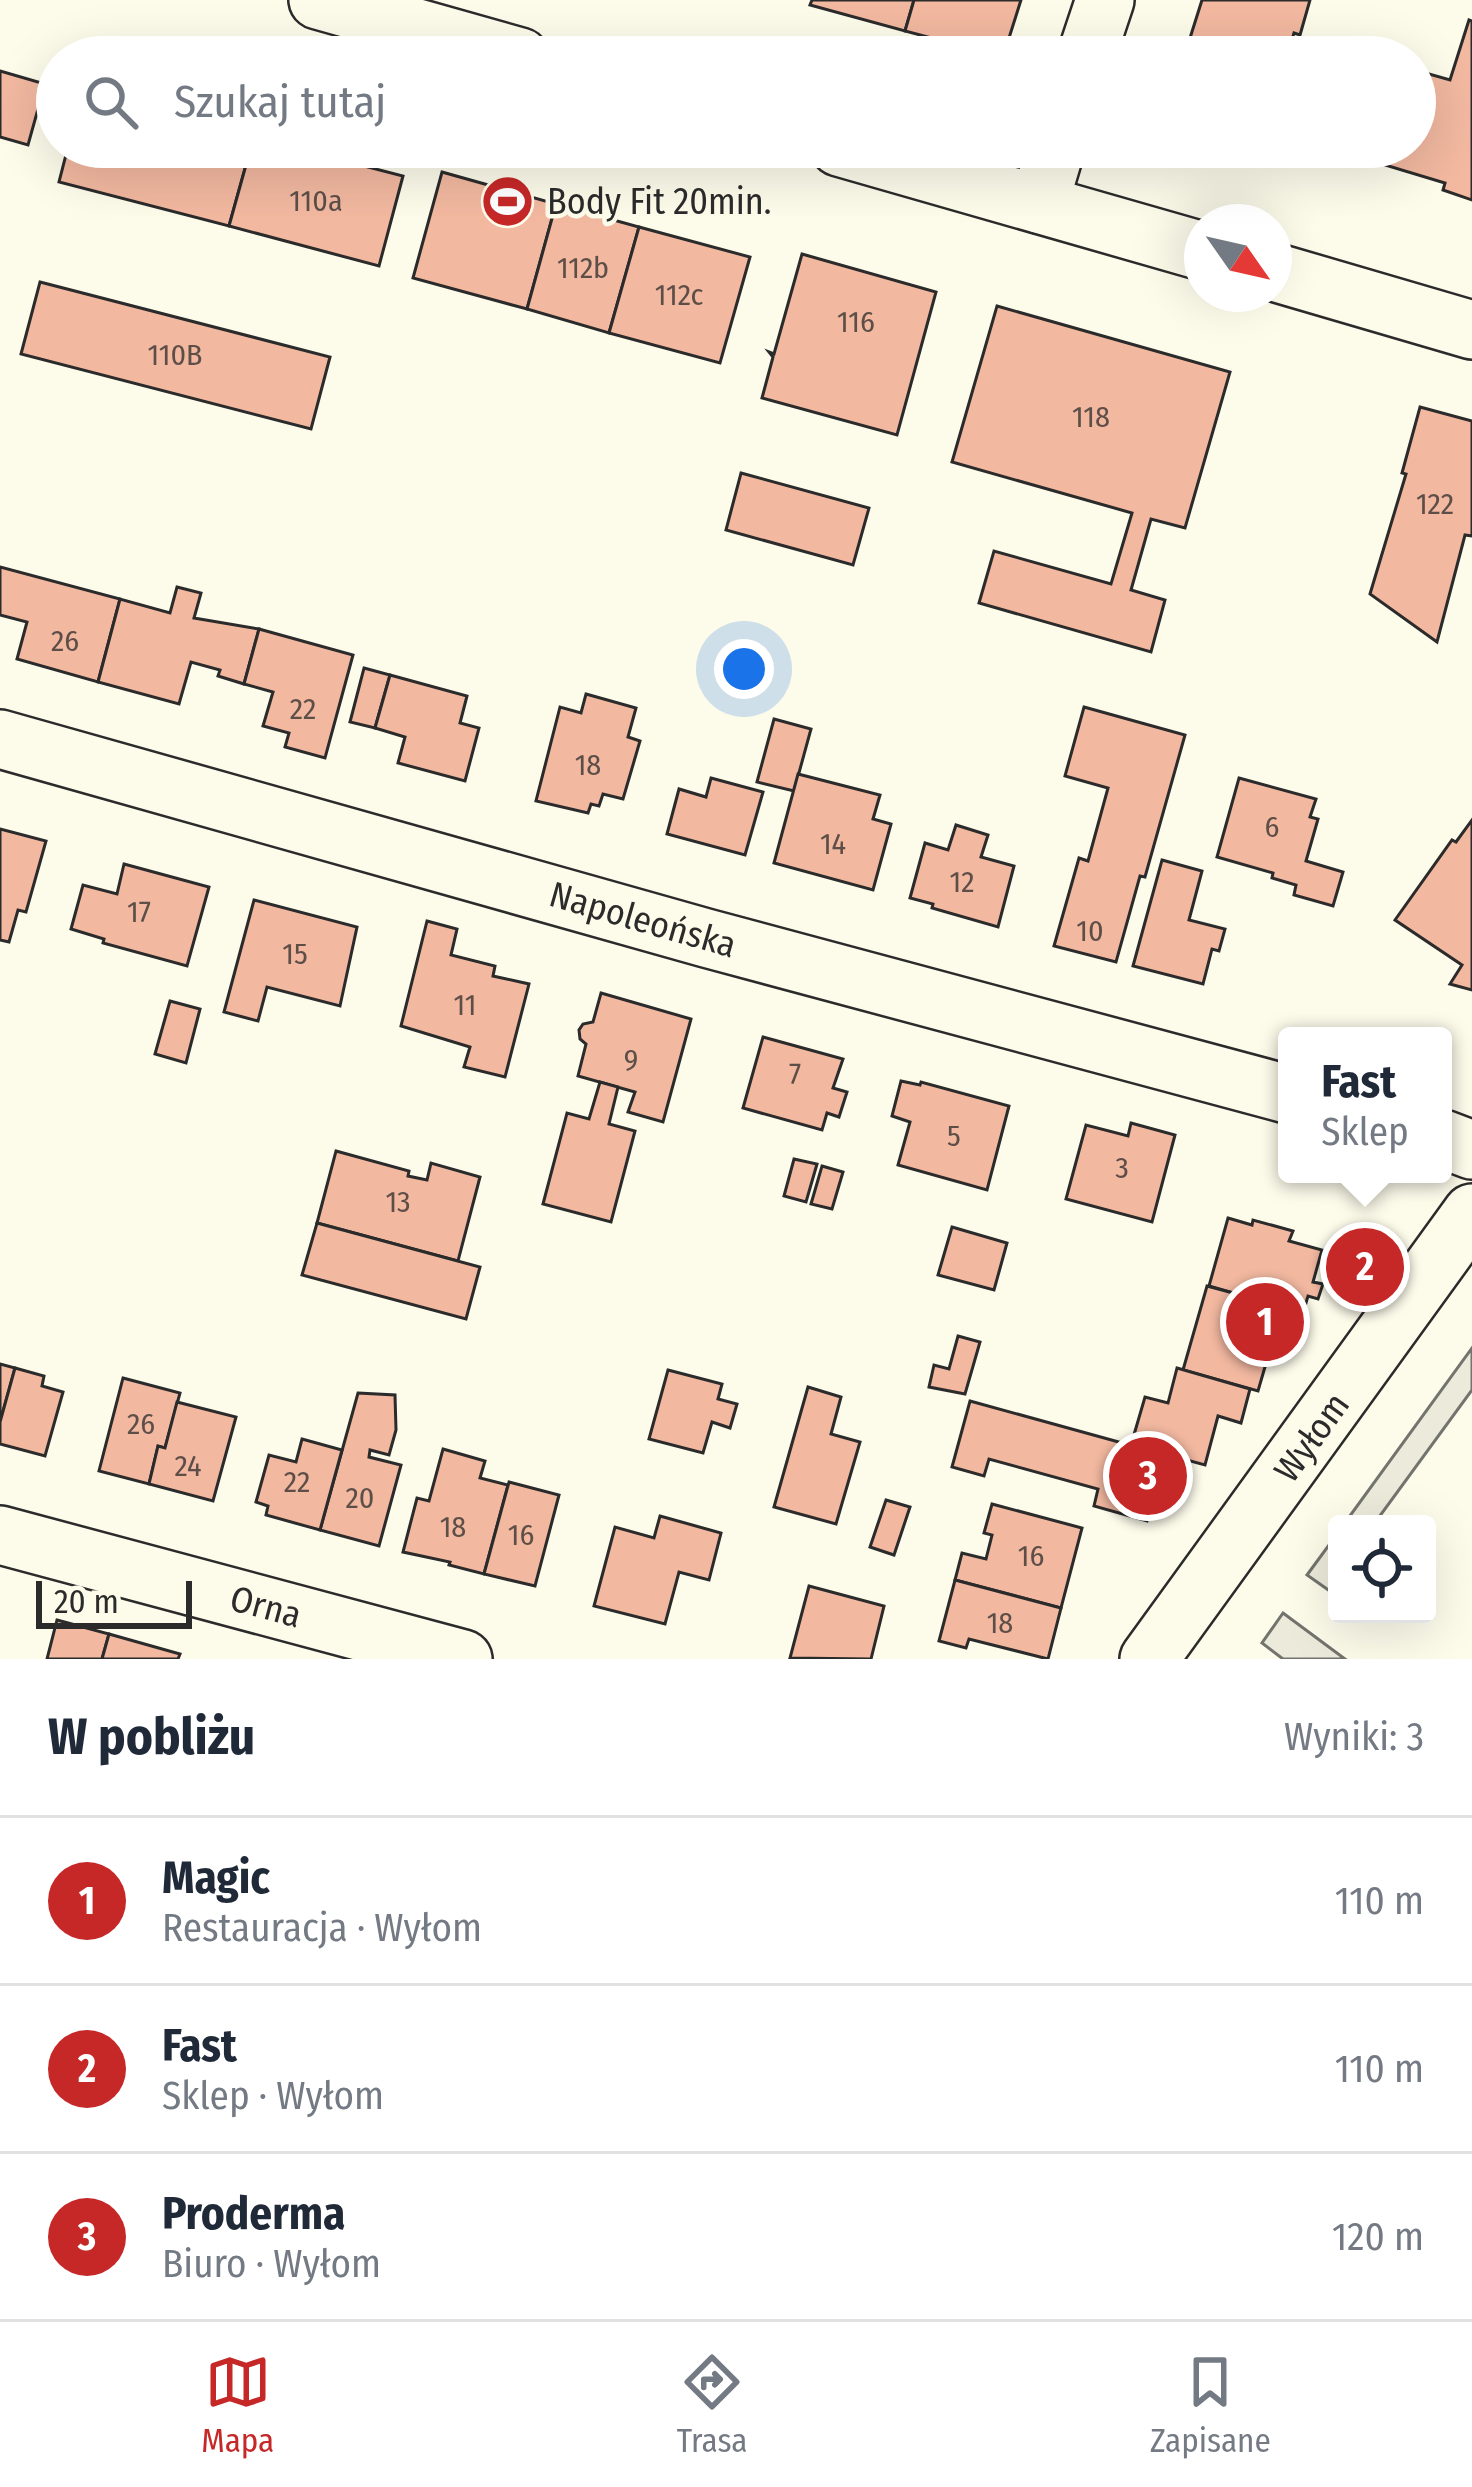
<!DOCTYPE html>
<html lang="pl">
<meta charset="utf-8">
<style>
body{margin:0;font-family:"Fira Sans Condensed",sans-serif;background:#f2f2f3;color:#1f2937}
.controls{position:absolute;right:36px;bottom:36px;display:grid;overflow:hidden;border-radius:12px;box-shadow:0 12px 48px #0002}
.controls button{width:108px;height:108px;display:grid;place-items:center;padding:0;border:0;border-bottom:3px solid #e0e1e3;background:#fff;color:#1f2937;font:60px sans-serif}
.compass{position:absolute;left:1184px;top:204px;width:108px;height:108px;border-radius:50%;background:#fff;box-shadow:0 12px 48px #0002;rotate:124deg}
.scale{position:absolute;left:36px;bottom:30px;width:156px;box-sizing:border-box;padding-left:12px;border:6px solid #2b2b2b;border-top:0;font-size:33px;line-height:42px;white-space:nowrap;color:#2b2b2b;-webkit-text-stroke:9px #fdfbea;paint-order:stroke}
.you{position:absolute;left:744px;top:669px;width:42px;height:42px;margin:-30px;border:9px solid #fff;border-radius:50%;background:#1a73e8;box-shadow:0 0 0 18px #1a73e833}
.badge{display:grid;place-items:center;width:78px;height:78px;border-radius:50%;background:#c62828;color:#fff;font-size:39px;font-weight:700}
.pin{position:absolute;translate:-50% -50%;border:6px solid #fff;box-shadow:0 3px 12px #0006}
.popup{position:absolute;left:1278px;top:1027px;width:174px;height:156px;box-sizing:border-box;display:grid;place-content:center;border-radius:12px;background:#fff;filter:drop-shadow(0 3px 9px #0005);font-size:39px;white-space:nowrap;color:#747a83}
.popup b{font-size:45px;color:#1f2937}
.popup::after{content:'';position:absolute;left:50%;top:100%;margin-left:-24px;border:24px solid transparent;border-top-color:#fff}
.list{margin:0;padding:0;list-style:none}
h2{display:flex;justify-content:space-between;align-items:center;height:156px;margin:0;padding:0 48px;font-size:51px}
h2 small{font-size:39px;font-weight:400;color:#747a83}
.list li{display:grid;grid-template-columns:78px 1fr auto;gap:36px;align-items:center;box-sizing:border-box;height:168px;padding:0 48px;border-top:3px solid #e0e1e3}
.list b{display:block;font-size:45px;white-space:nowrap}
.list p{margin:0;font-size:39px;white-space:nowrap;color:#747a83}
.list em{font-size:39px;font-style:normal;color:#747a83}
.icon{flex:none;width:66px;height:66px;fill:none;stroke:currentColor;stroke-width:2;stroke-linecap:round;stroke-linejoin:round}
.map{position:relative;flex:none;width:1472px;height:1659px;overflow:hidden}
.search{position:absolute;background:#fff;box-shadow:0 12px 48px #0002;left:36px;right:36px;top:36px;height:132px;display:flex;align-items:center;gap:30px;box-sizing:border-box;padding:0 42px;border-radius:66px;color:#747a83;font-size:45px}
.sheet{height:660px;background:#fff}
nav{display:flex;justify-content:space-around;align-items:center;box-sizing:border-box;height:168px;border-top:3px solid #e0e1e3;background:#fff;font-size:33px;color:#747a83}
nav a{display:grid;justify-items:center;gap:6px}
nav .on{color:#c62828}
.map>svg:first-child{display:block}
.green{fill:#ecebdb;stroke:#74746e;stroke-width:3}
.building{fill:#f2b8a0;stroke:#2b2b2b;stroke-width:3}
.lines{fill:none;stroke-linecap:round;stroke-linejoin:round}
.minor-casing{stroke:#2b2b2b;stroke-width:62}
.minor{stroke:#fdfbea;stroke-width:57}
.labels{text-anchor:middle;stroke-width:9;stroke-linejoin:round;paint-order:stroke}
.number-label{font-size:30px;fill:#5d4e48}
.poi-label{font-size:36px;fill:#2b2b2b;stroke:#fdfbea;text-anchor:start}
.street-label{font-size:36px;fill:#2b2b2b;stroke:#fdfbea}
</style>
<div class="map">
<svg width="1472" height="1659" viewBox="0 0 1472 1659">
<rect width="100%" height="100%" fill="#fdfbea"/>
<!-- green -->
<g class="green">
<path d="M1472,1348V1390L1374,1524H1344Z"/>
<path d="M1337,1534V1596L1307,1575Z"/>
<path d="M1283,1613L1345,1659H1283L1262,1643Z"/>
</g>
<!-- building -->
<g class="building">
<path d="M812,0H914L905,31L810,5Z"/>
<path d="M914,0H1021L1003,57L905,31Z"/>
<path d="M1202,0H1310L1300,35L1294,33L1288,52L1303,57H1184Z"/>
<path d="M1469,20L1472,21V200L1443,190L1445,183L1349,154L1346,163L1314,153L1316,147H1415V70L1450,80Z"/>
<path d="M0,71L45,84L28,145L0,137Z"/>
<path d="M68,147H251L229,226L59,182Z"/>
<path d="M251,147H291L403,176L379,266L229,226Z"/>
<path d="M442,172L556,204L527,309L413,278Z"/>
<path d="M556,204L639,227L609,333L527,309Z"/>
<path d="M639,227L750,257L720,363L609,333Z"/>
<path d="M802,254L936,292L897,435L762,398L773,357L769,352L774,354Z"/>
<path d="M40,282L330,357L311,429L21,354Z"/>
<path d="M997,306L1230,372L1185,528L1151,519L1131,590L1165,600L1151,652L979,603L994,551L1111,584L1132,513L952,462Z"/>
<path d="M1420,407L1472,421V536L1465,535L1437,642L1370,594L1406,474L1402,473Z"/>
<path d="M741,473L869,508L853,565L726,530Z"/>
<path d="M0,567L120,599L98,682L17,659L27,622L0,615Z"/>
<path d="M177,587L201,593L194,618L259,629L244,684L218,676L220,670L191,662L179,704L98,682L120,599L170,613Z"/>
<path d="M259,629L353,655L325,758L285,747L289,733L263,726L273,692L244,684Z"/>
<path d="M364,668L390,675L375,728L350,722Z"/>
<path d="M390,675L467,696L460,723L479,728L465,781L398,763L405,737L375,728Z"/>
<path d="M586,694L636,708L628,737L640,741L623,799L603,794L599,806L591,804L588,813L536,801L560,707L581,713Z"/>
<path d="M1084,707L1185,735L1145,877L1140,876L1116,962L1054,946L1079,858L1088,861L1108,788L1065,776Z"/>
<path d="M774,719L811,729L794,791L757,782Z"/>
<path d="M798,774L880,795L873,819L891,824L873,890L774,863Z"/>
<path d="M711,778L763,792L745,855L667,834L679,789L706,797Z"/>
<path d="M1239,778L1316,799L1310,817L1318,819L1306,861L1343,872L1333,906L1294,895L1296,885L1272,878L1273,873L1217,857Z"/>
<path d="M1472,820V990L1450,984L1462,965L1395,920L1452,840L1456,842Z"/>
<path d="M956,825L988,835L981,857L1014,866L998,927L932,908L933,904L910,898L925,843L948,850Z"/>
<path d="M0,829L46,841L26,912L18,910L9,942L0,940Z"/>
<path d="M1162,860L1202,871L1189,920L1225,929L1219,951L1212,949L1203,984L1133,966Z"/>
<path d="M124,864L209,887L187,966L103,943L104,939L71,929L83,885L117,894Z"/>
<path d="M254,900L357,927L340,1006L267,987L258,1021L224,1012Z"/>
<path d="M427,921L457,929L451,955L495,966L493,976L529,984L505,1077L464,1067L470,1047L401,1026Z"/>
<path d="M601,993L691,1019L663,1122L628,1112L635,1092L578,1076L586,1044L580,1039L579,1030L583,1024L593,1022Z"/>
<path d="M170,1001L200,1009L186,1063L155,1054Z"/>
<path d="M763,1037L843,1059L833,1088L847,1092L839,1117L827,1113L822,1130L743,1108Z"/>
<path d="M901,1081L920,1085L921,1082L1009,1106L987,1190L898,1165L910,1122L892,1116Z"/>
<path d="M600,1082L618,1087L609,1124L635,1131L611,1222L543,1204L567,1113L589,1119Z"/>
<path d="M1131,1123L1175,1135L1152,1222L1066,1199L1086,1125L1128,1136Z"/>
<path d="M336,1151L409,1171L408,1176L427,1180L431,1163L480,1177L458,1261L317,1223Z"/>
<path d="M794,1159L817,1164L806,1202L784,1196Z"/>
<path d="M822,1166L843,1172L832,1209L811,1204Z"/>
<path d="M1228,1218L1252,1225L1253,1220L1293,1231L1289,1241L1322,1250L1313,1282L1323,1284L1318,1299L1308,1296L1303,1313L1209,1286Z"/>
<path d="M317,1223L480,1267L466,1319L302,1275Z"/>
<path d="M952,1227L1007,1243L994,1290L938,1275Z"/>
<path d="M1349,1234L1384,1259L1360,1291L1326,1267Z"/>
<path d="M1207,1286L1281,1306L1272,1338L1280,1340L1274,1361L1267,1360L1258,1391L1183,1370Z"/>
<path d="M958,1336L980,1342L965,1394L929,1387L934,1365L949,1369Z"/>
<path d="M0,1364L15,1368L0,1422Z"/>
<path d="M15,1368L44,1376L42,1386L63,1392L45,1456L0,1444V1422Z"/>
<path d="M1177,1368L1250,1389L1241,1423L1218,1416L1205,1465L1131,1445L1145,1397L1168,1403Z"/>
<path d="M668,1370L722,1384L718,1399L737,1404L730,1428L712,1422L703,1453L649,1439Z"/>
<path d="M123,1378L180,1393L165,1448L158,1446L149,1484L99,1471Z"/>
<path d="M808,1387L841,1397L831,1434L860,1442L836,1524L774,1507Z"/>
<path d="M358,1393L395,1395L396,1430L389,1455L370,1450L369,1457L401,1465L379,1546L320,1530Z"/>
<path d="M970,1401L1166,1455L1147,1521L1094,1506L1098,1489L989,1459L984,1476L952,1467Z"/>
<path d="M177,1402L236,1417L213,1501L149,1484L158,1446L165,1448Z"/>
<path d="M302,1439L342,1450L320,1530L266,1515L268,1506L256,1502L269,1455L296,1462Z"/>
<path d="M443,1449L485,1461L480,1478L508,1485L484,1574L449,1565L450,1562L403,1552L417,1498L429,1501Z"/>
<path d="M509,1482L559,1495L535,1586L484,1574Z"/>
<path d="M886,1500L910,1507L894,1555L870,1547Z"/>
<path d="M992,1504L1082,1528L1061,1608L955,1580L962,1553L986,1559L992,1535L984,1533Z"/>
<path d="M660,1516L721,1533L709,1580L679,1572L665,1624L594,1606L615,1527L654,1538Z"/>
<path d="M955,1580L1061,1608L1048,1659L969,1639L966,1648L939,1641Z"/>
<path d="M809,1586L884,1606L871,1659L790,1658Z"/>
<path d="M57,1620L109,1634L102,1659H47Z"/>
<path d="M109,1634L180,1654L178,1659H102Z"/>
</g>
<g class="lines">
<defs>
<g id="minor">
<path d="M318,0L520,57"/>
<path d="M1086,57L1105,0"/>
<path d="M839,147L1202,251"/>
<path d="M1039,204L1056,147"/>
<path d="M1274,272L1472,330"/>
<path d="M0,739L706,938L1287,1094"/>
<path d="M1443,1139L1472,1150"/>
<path d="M0,1535L463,1659"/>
<path d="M1149,1659L1472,1213"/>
</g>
</defs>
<!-- minor casing -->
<use href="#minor" class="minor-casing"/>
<!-- minor -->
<use href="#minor" class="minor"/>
</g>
<!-- icons -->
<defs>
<symbol id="stadium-disc" viewBox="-11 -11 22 22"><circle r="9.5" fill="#c62828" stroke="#fdfbea"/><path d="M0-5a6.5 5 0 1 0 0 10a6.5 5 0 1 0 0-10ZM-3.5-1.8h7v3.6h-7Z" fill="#fff"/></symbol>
</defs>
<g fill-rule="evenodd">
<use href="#stadium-disc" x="478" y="172" width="59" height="59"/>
</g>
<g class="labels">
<!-- number labels -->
<g class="number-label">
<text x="316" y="211">110a</text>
<text x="583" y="278">112b</text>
<text x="679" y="305">112c</text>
<text x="856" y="332">116</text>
<text x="175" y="365">110B</text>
<text x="1091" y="427">118</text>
<text x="1435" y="514">122</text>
<text x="65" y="651">26</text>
<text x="303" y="719">22</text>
<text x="588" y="775">18</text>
<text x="1272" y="837">6</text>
<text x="833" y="854">14</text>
<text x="962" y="892">12</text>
<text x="139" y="922">17</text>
<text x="1090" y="941">10</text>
<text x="295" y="964">15</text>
<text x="465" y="1015">11</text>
<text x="631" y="1070">9</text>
<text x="795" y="1084">7</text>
<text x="954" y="1146">5</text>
<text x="1122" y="1178">3</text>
<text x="398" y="1212">13</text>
<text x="141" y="1434">26</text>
<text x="188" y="1476">24</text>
<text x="297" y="1492">22</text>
<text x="360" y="1508">20</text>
<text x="453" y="1537">18</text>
<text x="521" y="1545">16</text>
<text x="1031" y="1566">16</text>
<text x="1000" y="1633">18</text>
</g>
<!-- poi labels -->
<g class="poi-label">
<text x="547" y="214">Body Fit 20min.</text>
</g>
<!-- street labels -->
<g class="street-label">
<text transform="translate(643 919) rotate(16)" y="13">Napoleońska</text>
<text transform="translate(1311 1437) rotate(-54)" y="13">Wyłom</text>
<text transform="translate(266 1606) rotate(15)" y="13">Orna</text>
</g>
</g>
</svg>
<div class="controls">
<button><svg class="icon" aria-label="locate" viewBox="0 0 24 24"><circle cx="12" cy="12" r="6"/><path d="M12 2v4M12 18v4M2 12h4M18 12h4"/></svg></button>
</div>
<svg class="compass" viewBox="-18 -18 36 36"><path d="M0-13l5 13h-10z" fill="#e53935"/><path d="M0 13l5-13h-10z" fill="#747a83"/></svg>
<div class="scale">20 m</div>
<div class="you"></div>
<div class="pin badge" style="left:1265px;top:1322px">1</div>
<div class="pin badge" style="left:1365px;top:1267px">2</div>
<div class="popup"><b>Fast</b>Sklep</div>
<div class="pin badge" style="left:1148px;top:1476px">3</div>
<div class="search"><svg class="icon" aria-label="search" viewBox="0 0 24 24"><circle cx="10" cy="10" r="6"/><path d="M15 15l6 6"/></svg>Szukaj tutaj</div>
</div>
<section class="sheet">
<h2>W pobliżu<small>Wyniki: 3</small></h2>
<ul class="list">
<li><span class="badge">1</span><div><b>Magic</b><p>Restauracja · Wyłom</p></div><em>110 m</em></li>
<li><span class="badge">2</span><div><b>Fast</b><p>Sklep · Wyłom</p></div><em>110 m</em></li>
<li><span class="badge">3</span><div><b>Proderma</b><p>Biuro · Wyłom</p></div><em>120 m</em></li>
</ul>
</section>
<nav>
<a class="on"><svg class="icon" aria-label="map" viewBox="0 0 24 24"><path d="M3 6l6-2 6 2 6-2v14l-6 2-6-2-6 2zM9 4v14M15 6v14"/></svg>Mapa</a>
<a><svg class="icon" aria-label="directions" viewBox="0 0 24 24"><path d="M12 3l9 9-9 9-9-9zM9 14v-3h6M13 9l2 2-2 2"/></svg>Trasa</a>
<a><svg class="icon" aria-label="saved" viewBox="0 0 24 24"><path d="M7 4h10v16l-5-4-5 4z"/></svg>Zapisane</a>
</nav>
